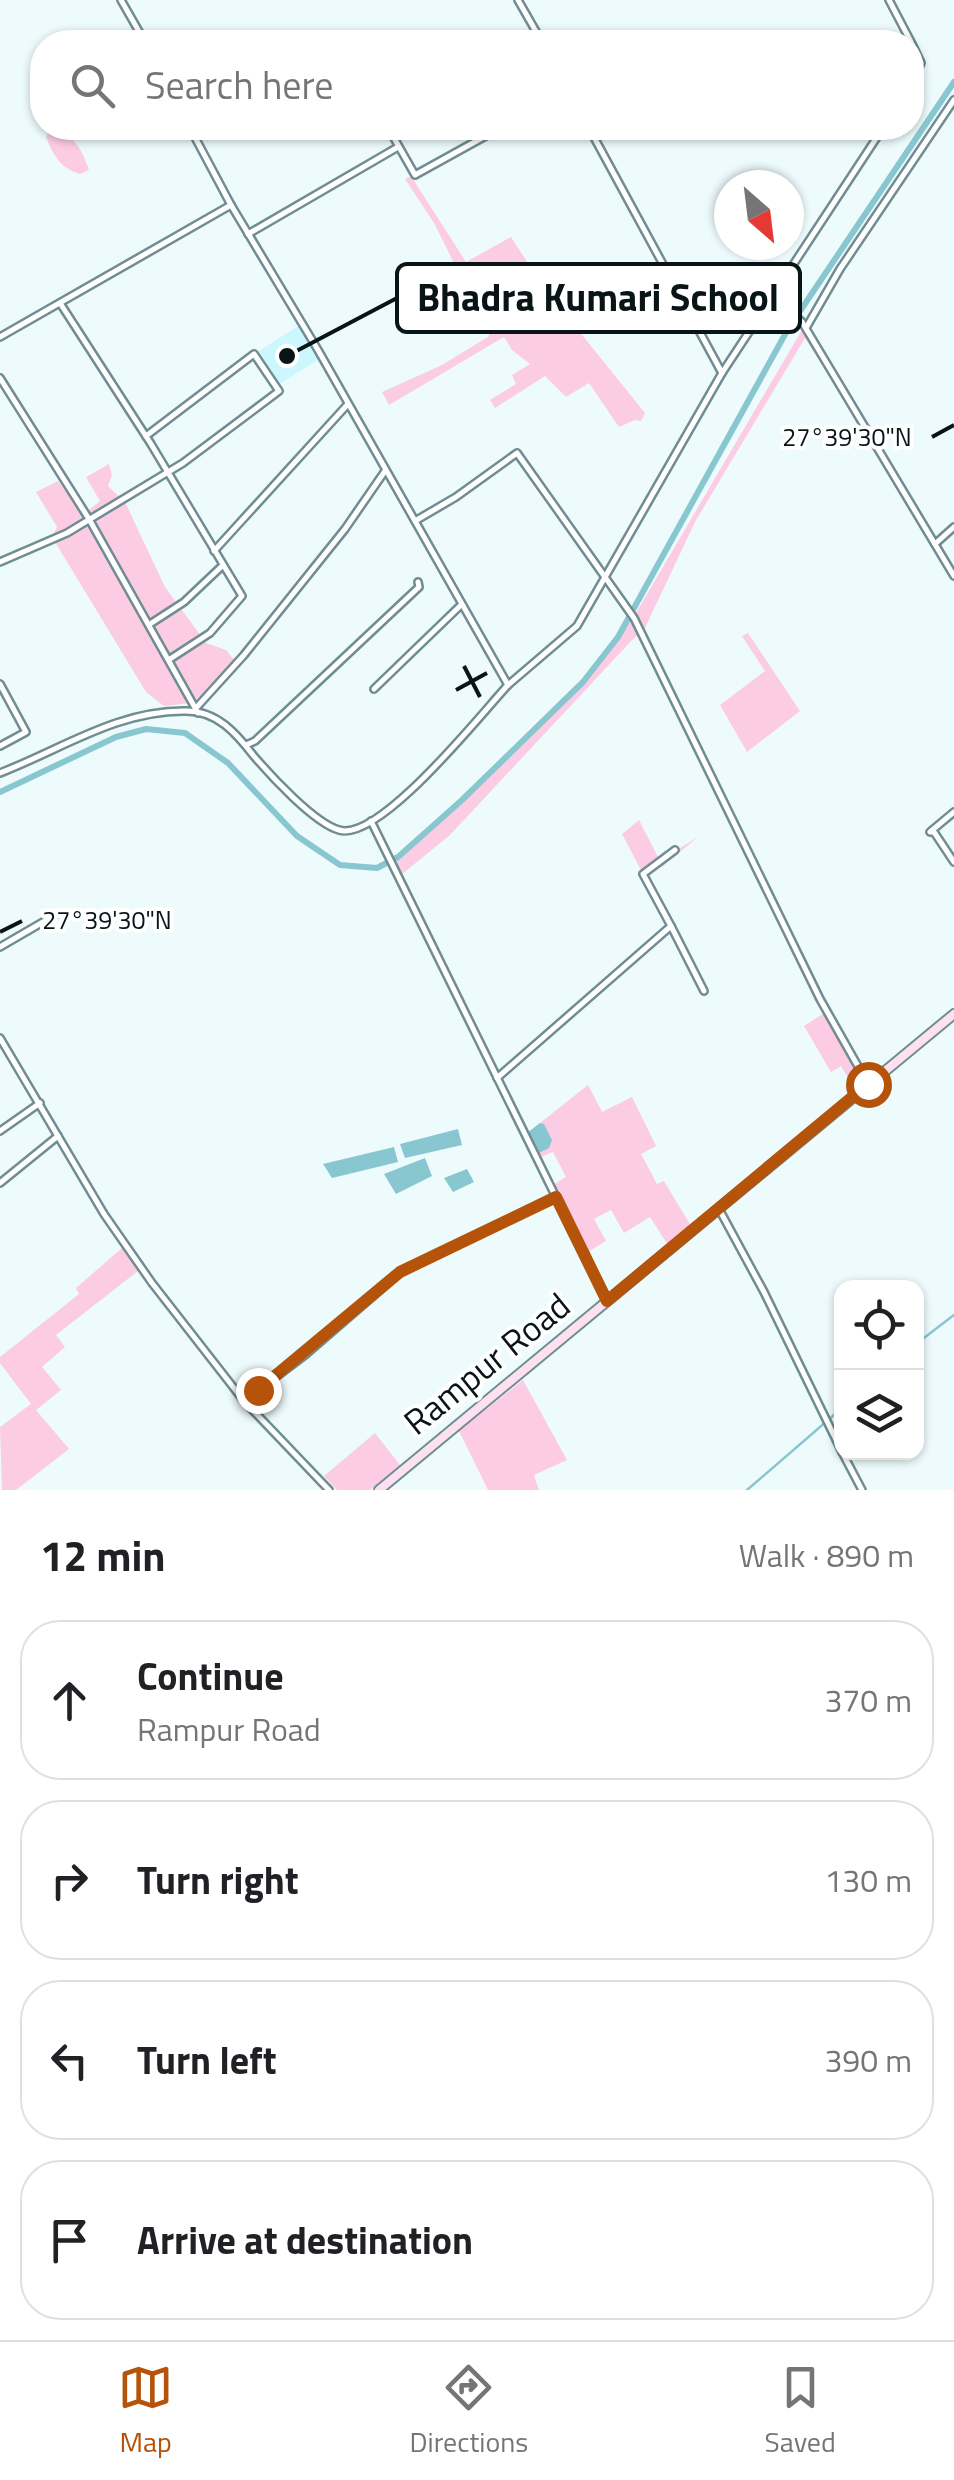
<!DOCTYPE html>
<meta charset="utf-8">
<style>
body{margin:0;font-family:"Titillium Web",sans-serif;background:#f2f2f2;color:#202124}
.controls{position:absolute;right:30px;bottom:30px;display:grid;overflow:hidden;border-radius:20px;box-shadow:0 2px 8px #0004}
.controls button{width:90px;height:90px;display:grid;place-items:center;padding:0;border:0;border-bottom:2px solid #e0e0e0;background:#fff;color:#202124;font:50px sans-serif}
.compass{position:absolute;left:714px;top:170px;width:90px;height:90px;border-radius:50%;background:#fff;box-shadow:0 2px 8px #0004;rotate:152deg}
.stop{position:absolute;width:30px;height:30px;margin:-22px;border:8px solid #b45309;border-radius:50%;background:#fff}
.stop.end{background:#b45309;border-color:#fff;box-shadow:0 2px 10px #0008}
.list{margin:0;padding:0;list-style:none}
h2{display:flex;justify-content:space-between;align-items:center;height:130px;margin:0;padding:0 40px;font-size:42px}
h2 small{font-size:32px;font-weight:400;color:#757577}
.list li{display:grid;grid-template-columns:65px 1fr auto;gap:30px;align-items:center;box-sizing:border-box;height:160px;margin:0 20px 20px;padding:0 20px;border:2px solid #e0e0e0;border-radius:40px}
.list b{display:block;font-size:38px;white-space:nowrap}
.list p{margin:0;font-size:32px;white-space:nowrap;color:#757577}
.list em{font-size:32px;font-style:normal;color:#757577}
.icon{flex:none;width:55px;height:55px;fill:none;stroke:currentColor;stroke-width:2;stroke-linecap:round;stroke-linejoin:round}
.map{position:relative;flex:none;width:954px;height:1490px;overflow:hidden}
.search{position:absolute;background:#fff;box-shadow:0 2px 8px #0004;left:30px;right:30px;top:30px;height:110px;display:flex;align-items:center;gap:25px;box-sizing:border-box;padding:0 35px;border-radius:40px;color:#757577;font-size:38px}
.sheet{height:850px;background:#fff}
nav{display:flex;justify-content:space-around;align-items:center;box-sizing:border-box;height:140px;border-top:2px solid #e0e0e0;background:#fff;font-size:28px;color:#757577}
nav a{display:grid;justify-items:center;gap:5px}
nav .on{color:#b45309}
.map>svg:first-child{display:block}
.built{fill:#cdf7fe}
.green{fill:#fccce4}
.water{fill:#88c6d0}
.lines{fill:none;stroke-linecap:round;stroke-linejoin:round}
.stream{stroke:#88c6d0;stroke-width:2.5}
.canal{stroke:#88c6d0;stroke-width:6}
.street-casing{stroke:#6f8d92;stroke-width:10}
.secondary-casing{stroke:#6f8d92;stroke-width:12}
.street{stroke:#fff;stroke-width:5}
.secondary{stroke:#fee1f1;stroke-width:8}
.route{stroke:#b45309;stroke-width:12}
.ticks{fill:none;stroke:#081416;stroke-width:4}
.labels{text-anchor:middle;stroke-width:8;stroke-linejoin:round;paint-order:stroke}
.street-label{font-size:35px;fill:#081416;stroke:#fff}
.ticks-label{font-size:25px;text-anchor:middle;fill:#081416;stroke:#fff;stroke-width:8;stroke-linejoin:round;paint-order:stroke}
.leader{fill:none;stroke:#081416;stroke-width:4}
.callout-dot{fill:#081416;stroke:#fff;stroke-width:4}
.callout{fill:#fff;stroke:#081416;stroke-width:4}
.callout-label{font-size:38px;text-anchor:middle;font-weight:bold;fill:#081416}
</style>
<div class="map">
<svg width="954" height="1490" viewBox="0 0 954 1490">
<rect width="100%" height="100%" fill="#eefbfd"/>
<!-- built -->
<path class="built" d="M300,325L321,358L275,387L254,354Z"/>
<!-- green -->
<g class="green">
<path d="M49,130C73,131 82,150 89,170L80,174C60,168 53,155 46,137Z"/>
<path d="M411,176L466,262L511,237L545,289L645,413L641,421L635,420L619,427L589,383L566,397L545,376L495,408L490,400L516,384L512,375L530,364L512,350L504,337L389,405L382,392L442,365L488,337L490,332C478,317 449,293 443,279L456,267L434,223L405,179Z"/>
<path d="M803,328L828,374L805,338L695,522L644,630L636,613Z"/>
<path d="M109,464L112,475L108,486L125,502L165,587L206,643L226,650L236,662L229,675L191,703L164,706L146,692L52,537L57,527L36,492L58,481L84,514L100,501L86,477Z"/>
<path d="M632,618L647,651L638,636L635,637L450,835L401,875L395,863L463,802L584,684Z"/>
<path d="M748,633L800,711L747,752L720,705L765,671L742,636Z"/>
<path d="M639,820L660,861L699,836L662,867L659,862L641,870L622,834Z"/>
<path d="M826,1012L865,1082L855,1090L841,1066L831,1072L804,1026Z"/>
<path d="M588,1085L602,1112L632,1097L656,1146L641,1154L657,1184L664,1181L691,1226L668,1245L650,1217L624,1233L611,1210L594,1219L606,1241L586,1253L553,1185L566,1177L553,1152L539,1158L537,1154L544,1149V1124L540,1123Z"/>
<path d="M122,1248L138,1271L56,1335L65,1347L42,1367L61,1390L36,1410L69,1449L16,1490H2L0,1427L31,1404L0,1363V1357L79,1294L76,1288Z"/>
<path d="M523,1380L567,1460L534,1475L539,1490H488L459,1431Z"/>
<path d="M375,1433L400,1465L370,1490H337L324,1476Z"/>
</g>
<!-- water -->
<g class="water">
<path d="M540,1123L544,1124L552,1140L549,1148L537,1154L527,1133Z"/>
<path d="M458,1129L462,1145L405,1158L400,1144Z"/>
<path d="M394,1147L398,1162L332,1178L323,1164Z"/>
<path d="M425,1158L432,1176L396,1194L384,1174Z"/>
<path d="M467,1169L474,1182L453,1192L444,1178Z"/>
</g>
<g class="lines">
<!-- stream -->
<g class="stream">
<path d="M916,1344L954,1315"/>
<path d="M747,1490L842,1408"/>
</g>
<!-- canal -->
<path class="canal" d="M0,792L116,737L146,729L185,733L228,763L297,836L340,865L377,868L398,857L462,800L583,682L618,637L788,329L954,82"/>
<defs>
<g id="street">
<path d="M121,0L145,42"/>
<path d="M518,0L542,42"/>
<path d="M889,0L911,42"/>
<path d="M912,44L921,63L912,83"/>
<path d="M589,128L722,373"/>
<path d="M394,138L415,175L500,128"/>
<path d="M248,234L398,147"/>
<path d="M774,296L802,322L954,576"/>
<path d="M60,303L151,444L242,596L210,633L170,659"/>
<path d="M806,328L840,269L954,100"/>
<path d="M0,337L231,205"/>
<path d="M0,378L89,519L198,713"/>
<path d="M415,521L456,497L517,453L634,618L820,999L868,1084"/>
<path d="M935,544L954,527"/>
<path d="M214,551L348,404"/>
<path d="M0,562L67,533L183,463L279,391L254,354L146,436"/>
<path d="M150,624L184,602L221,567"/>
<path d="M0,684L26,732L0,746"/>
<path d="M508,685L577,626L722,373L883,128"/>
<path d="M374,689L461,605"/>
<path d="M196,708L244,655L345,529L385,471"/>
<path d="M246,745L255,741L419,587L418,582"/>
<path d="M0,773C62,749 118,710 186,711C217,711 236,733 253,755C270,775 314,823 339,830C379,843 481,714 508,685L318,350L231,205L190,128"/>
<path d="M954,812L930,832H934L954,862"/>
<path d="M371,821L607,1301"/>
<path d="M671,926L704,991"/>
<path d="M0,947L55,915"/>
<path d="M0,1038L104,1214L152,1283L244,1401L329,1490"/>
<path d="M497,1078L671,926L643,874L675,850"/>
<path d="M0,1131L40,1103"/>
<path d="M0,1183L58,1136"/>
<path d="M719,1209L764,1292L842,1452"/>
<path d="M244,1401L305,1355L401,1272L556,1197"/>
<path d="M842,1452L862,1490"/>
</g>
<path id="secondary" d="M379,1490L954,1014"/>
</defs>
<!-- street casing -->
<use href="#street" class="street-casing"/>
<!-- secondary casing -->
<use href="#secondary" class="secondary-casing"/>
<!-- street -->
<use href="#street" class="street"/>
<!-- secondary -->
<use href="#secondary" class="secondary"/>
</g>
<g class="lines">
<!-- route -->
<path class="route" d="M258,1390L400,1272L556,1197L607,1301L868,1084"/>
</g>
<!-- ticks -->
<path class="ticks" d="M932,437L954,425M464,666L480,697M456,690L487,673M0,932L22,921"/>
<g class="labels">
<!-- street labels -->
<g class="street-label">
<text transform="translate(487 1364) rotate(-39)" y="12">Rampur Road</text>
</g>
</g>
<g class="ticks-label">
<text x="847" y="446">27°39'30"N</text>
<text x="107" y="929">27°39'30"N</text>
</g>
<!-- callouts -->
<path class="leader" d="M287 356L397 298"/>
<circle class="callout-dot" cx="287" cy="356" r="10"/>
<rect class="callout" x="397" y="264" width="403" height="68" rx="10"/>
<g class="callout-label">
<text x="598" y="311">Bhadra Kumari School</text>
</g>
</svg>
<div class="controls">
<button><svg class="icon" aria-label="locate" viewBox="0 0 24 24"><circle cx="12" cy="12" r="6"/><path d="M12 2v4M12 18v4M2 12h4M18 12h4"/></svg></button>
<button><svg class="icon" aria-label="layers" viewBox="0 0 24 24"><path d="M12 4l9 5-9 5-9-5zM3 14l9 5 9-5"/></svg></button>
</div>
<svg class="compass" viewBox="-18 -18 36 36"><path d="M0-13l5 13h-10z" fill="#e53935"/><path d="M0 13l5-13h-10z" fill="#757577"/></svg>
<div class="stop" style="left:868px;top:1084px"></div>
<div class="stop end" style="left:258px;top:1390px"></div>
<div class="search"><svg class="icon" aria-label="search" viewBox="0 0 24 24"><circle cx="10" cy="10" r="6"/><path d="M15 15l6 6"/></svg>Search here</div>
</div>
<section class="sheet">
<h2>12 min<small>Walk · 890 m</small></h2>
<ul class="list">
<li><svg class="icon" aria-label="ahead" viewBox="0 0 24 24"><path d="M12 20V5M6 11l6-6 6 6"/></svg><div><b>Continue</b><p>Rampur Road</p></div><em>370 m</em></li>
<li><svg class="icon" aria-label="right" viewBox="0 0 24 24"><path d="M7 20v-9h11M14 6l5 5-5 5"/></svg><div><b>Turn right</b></div><em>130 m</em></li>
<li><svg class="icon" aria-label="left" viewBox="0 0 24 24"><path d="M17 20v-9H6M10 6l-5 5 5 5"/></svg><div><b>Turn left</b></div><em>390 m</em></li>
<li><svg class="icon" aria-label="arrive" viewBox="0 0 24 24"><path d="M6 21V4h12l-3 4 3 4H6"/></svg><div><b>Arrive at destination</b></div></li>
</ul>
</section>
<nav>
<a class="on"><svg class="icon" aria-label="map" viewBox="0 0 24 24"><path d="M3 6l6-2 6 2 6-2v14l-6 2-6-2-6 2zM9 4v14M15 6v14"/></svg>Map</a>
<a><svg class="icon" aria-label="directions" viewBox="0 0 24 24"><path d="M12 3l9 9-9 9-9-9zM9 14v-3h6M13 9l2 2-2 2"/></svg>Directions</a>
<a><svg class="icon" aria-label="saved" viewBox="0 0 24 24"><path d="M7 4h10v16l-5-4-5 4z"/></svg>Saved</a>
</nav>
